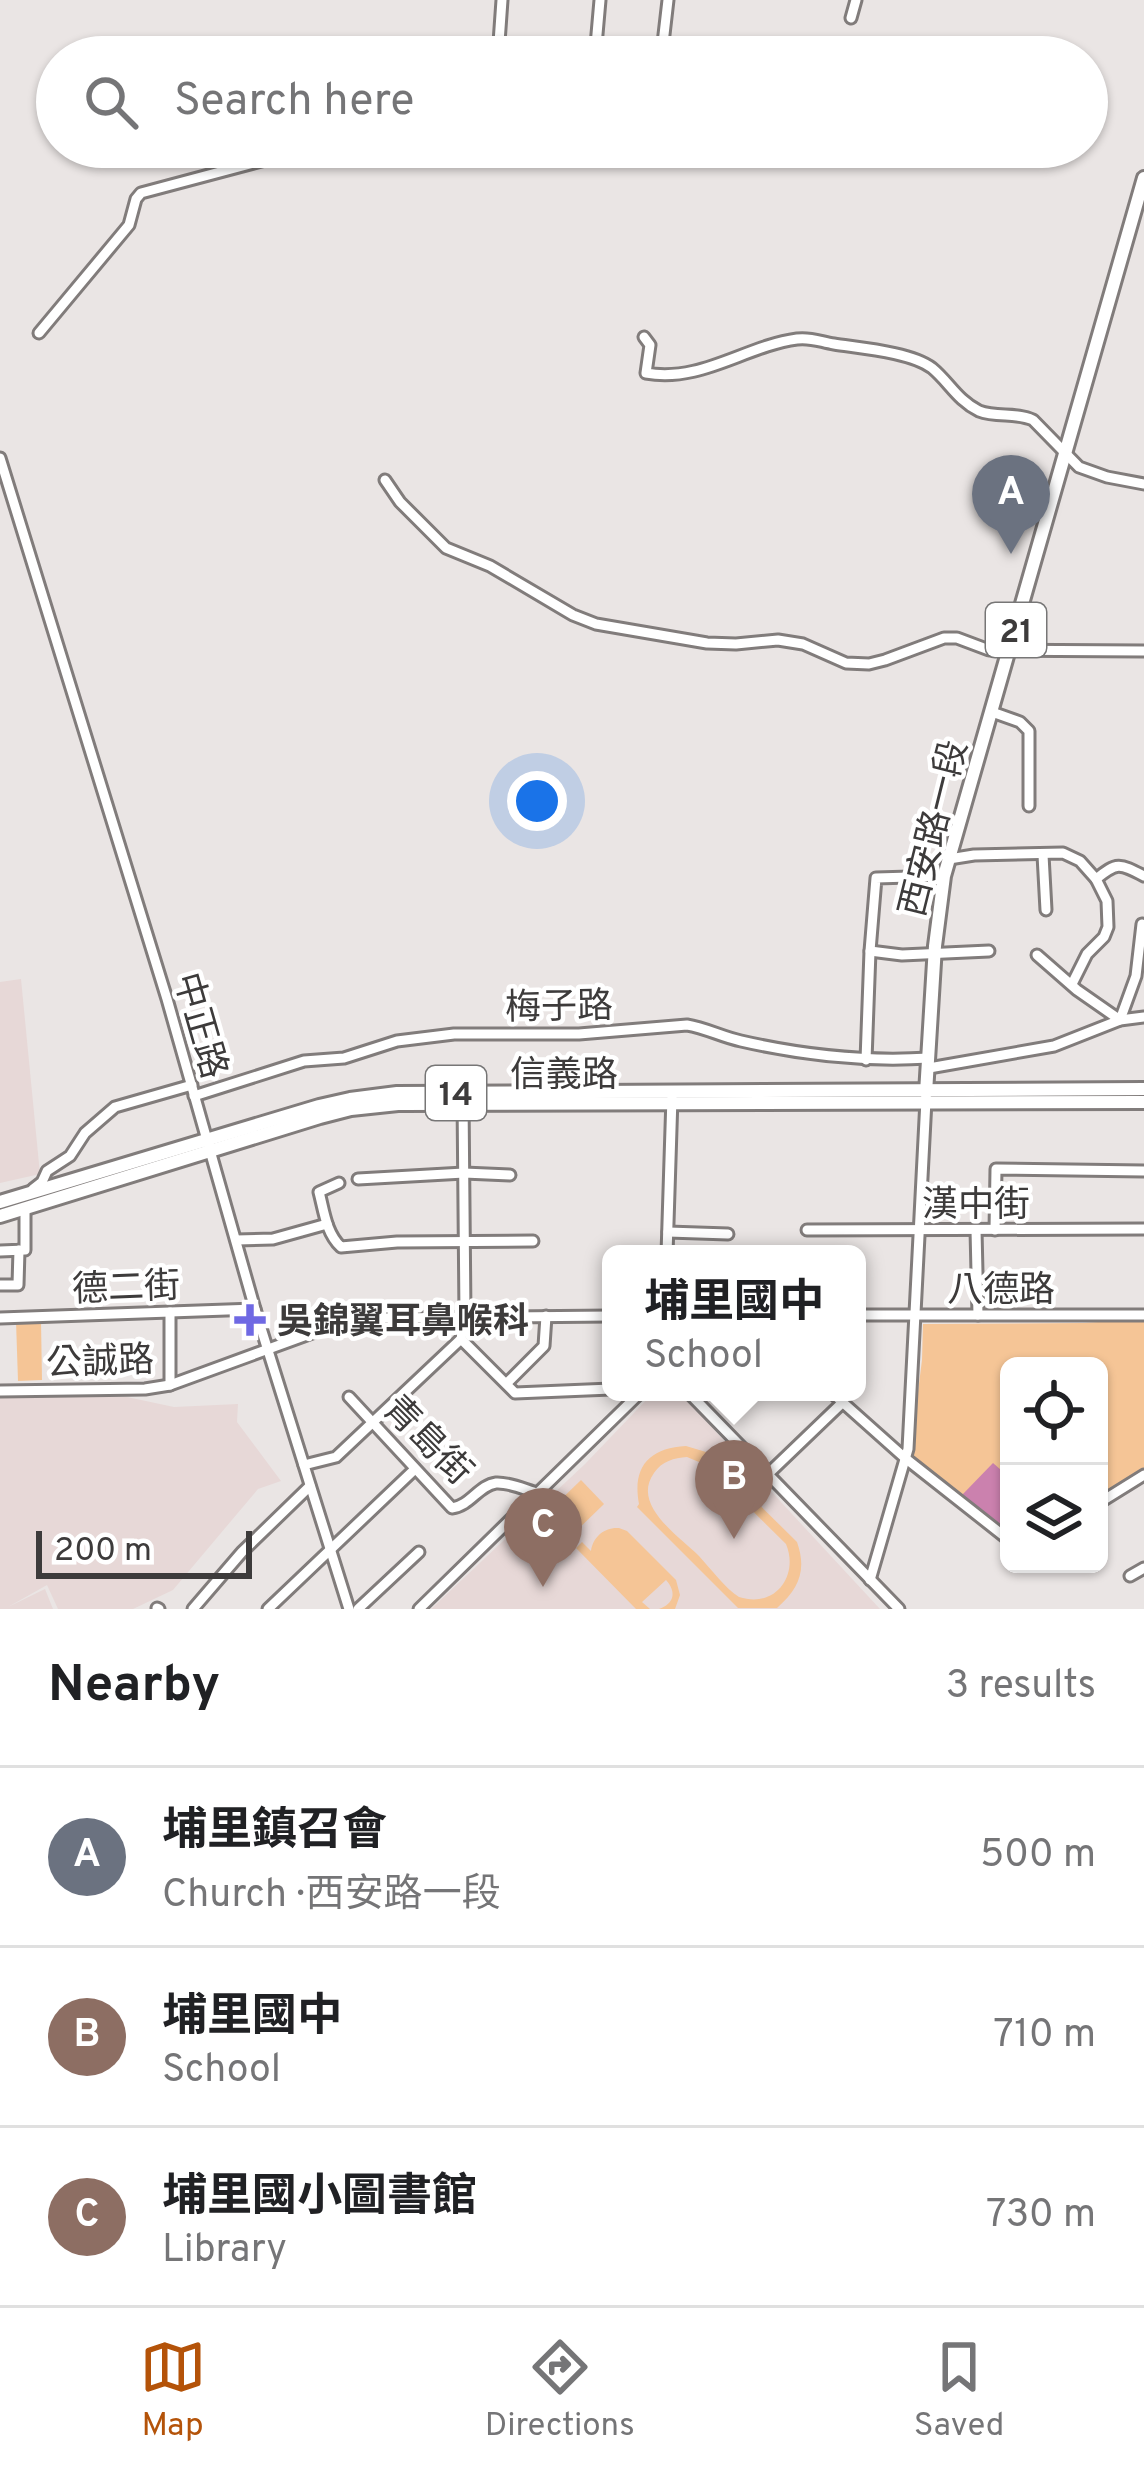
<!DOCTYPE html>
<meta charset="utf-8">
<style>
body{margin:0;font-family:Overpass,"Noto Sans TC",sans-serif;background:#f6f6f6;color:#202124}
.controls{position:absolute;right:36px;bottom:36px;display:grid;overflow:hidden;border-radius:18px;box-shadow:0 3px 9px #0004}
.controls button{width:108px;height:108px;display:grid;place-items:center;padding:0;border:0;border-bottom:3px solid #e0e0e0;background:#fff;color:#202124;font:60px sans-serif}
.scale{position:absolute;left:36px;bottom:30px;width:216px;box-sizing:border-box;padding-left:12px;border:6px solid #3d3b3b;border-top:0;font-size:33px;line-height:42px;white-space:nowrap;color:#3d3b3b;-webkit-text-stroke:9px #fff;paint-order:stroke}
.you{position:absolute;left:537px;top:801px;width:42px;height:42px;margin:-30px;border:9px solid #fff;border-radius:50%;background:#1a73e8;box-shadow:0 0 0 18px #1a73e833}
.badge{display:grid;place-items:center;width:78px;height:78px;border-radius:50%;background:#b45309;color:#fff;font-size:39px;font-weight:700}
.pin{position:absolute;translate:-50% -99px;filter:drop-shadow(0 3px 6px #0008)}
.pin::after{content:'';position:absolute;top:63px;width:42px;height:36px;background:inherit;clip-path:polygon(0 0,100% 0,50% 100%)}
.popup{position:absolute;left:602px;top:1245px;width:264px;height:156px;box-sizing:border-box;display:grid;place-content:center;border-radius:18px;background:#fff;filter:drop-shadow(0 3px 9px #0005);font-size:39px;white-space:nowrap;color:#757577}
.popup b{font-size:45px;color:#202124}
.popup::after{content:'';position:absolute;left:50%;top:100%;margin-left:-24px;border:24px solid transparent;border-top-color:#fff}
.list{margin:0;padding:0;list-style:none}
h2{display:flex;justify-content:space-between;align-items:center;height:156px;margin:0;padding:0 48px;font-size:51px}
h2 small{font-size:39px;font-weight:400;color:#757577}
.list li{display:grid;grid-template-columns:78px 1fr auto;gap:36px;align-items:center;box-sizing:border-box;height:180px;padding:0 48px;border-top:3px solid #e0e0e0}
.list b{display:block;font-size:45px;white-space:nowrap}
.list p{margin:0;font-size:39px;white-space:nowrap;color:#757577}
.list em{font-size:39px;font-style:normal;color:#757577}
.icon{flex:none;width:66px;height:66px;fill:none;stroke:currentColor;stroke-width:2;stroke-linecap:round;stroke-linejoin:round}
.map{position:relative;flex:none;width:1144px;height:1609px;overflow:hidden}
.search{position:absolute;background:#fff;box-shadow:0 3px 9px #0004;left:36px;right:36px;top:36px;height:132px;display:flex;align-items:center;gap:30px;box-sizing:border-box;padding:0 42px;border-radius:66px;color:#757577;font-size:45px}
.sheet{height:696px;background:#fff}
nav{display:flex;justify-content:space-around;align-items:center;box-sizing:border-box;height:168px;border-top:3px solid #e0e0e0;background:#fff;font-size:33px;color:#757577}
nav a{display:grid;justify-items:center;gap:6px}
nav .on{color:#b45309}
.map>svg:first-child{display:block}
.built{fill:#e7d8d7}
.green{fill:#f5c596;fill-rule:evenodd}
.water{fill:#cb81ae}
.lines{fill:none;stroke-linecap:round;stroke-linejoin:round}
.minor-casing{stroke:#817c7b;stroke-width:15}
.major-casing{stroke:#817c7b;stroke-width:18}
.minor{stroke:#fff;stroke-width:9}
.major{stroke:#fff;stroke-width:12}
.poi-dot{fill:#6f69e3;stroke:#fff;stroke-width:4.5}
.labels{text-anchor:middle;stroke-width:9;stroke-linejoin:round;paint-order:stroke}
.shield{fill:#fff;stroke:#777676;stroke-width:3}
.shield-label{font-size:33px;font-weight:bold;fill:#3d3b3b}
.street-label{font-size:36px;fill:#3d3b3b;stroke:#fff}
.poi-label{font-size:36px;font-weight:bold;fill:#3d3b3b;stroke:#fff;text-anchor:start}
</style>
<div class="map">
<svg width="1144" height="1609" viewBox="0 0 1144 1609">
<rect width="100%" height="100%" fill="#eae5e4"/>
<!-- built -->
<g class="built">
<path d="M21,979L40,1174L0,1183V982Z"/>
<path d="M654,1392H679L880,1609H431L585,1464Z"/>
<path d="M0,1397H127L174,1407L238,1404L237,1422L281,1481L258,1489L173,1590L133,1609H58L47,1585L8,1607L45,1589L53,1609H0Z"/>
</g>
<!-- green -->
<g class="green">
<path d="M1144,1319V1470L1099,1497V1366H1009V1531L910,1455L922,1360L923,1324L1083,1323Z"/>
<path d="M16,1321H41L42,1380L18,1381Z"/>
<path d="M686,1446L706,1452L797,1542C807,1570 799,1589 777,1608H738L637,1507L639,1504C632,1467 649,1448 686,1446ZM687,1457L706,1465L786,1544C799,1575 776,1609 739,1597C725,1588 711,1569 699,1556C679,1536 631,1505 654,1473C662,1461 674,1458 687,1457Z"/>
<path d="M581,1480L604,1504L570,1537L547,1513Z"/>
<path d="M619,1528L627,1531L676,1580L680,1595L675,1609H659C674,1604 677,1592 666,1580L642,1602L650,1609H636L576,1548L582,1542L591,1551C593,1537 604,1527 619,1528Z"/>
</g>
<!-- water -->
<path class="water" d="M993,1463L1009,1477V1532L962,1495Z"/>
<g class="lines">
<defs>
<g id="minor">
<path d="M851,18L856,0"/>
<path d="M662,52L668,0"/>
<path d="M451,57V56"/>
<path d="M498,57L502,0"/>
<path d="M595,57L600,0"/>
<path d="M39,333L129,225L136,199L141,193L310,148L350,152L381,147"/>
<path d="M644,337L650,345L646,373C701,383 745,346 797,339C811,337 821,342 834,344C859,348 911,352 932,368C949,382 957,400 979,411C997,418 1016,412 1033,420L1079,467L1107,477L1144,484"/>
<path d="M0,458L167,999L255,1309L349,1609"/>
<path d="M385,480L400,502L446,548L490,566L573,615L596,624L707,643L736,644L778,640L803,644L846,663L869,664L885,660L944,638H957L989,650L1144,651"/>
<path d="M992,712L1020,722L1029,731V806"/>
<path d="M1043,855L1046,910"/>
<path d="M949,859L974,855L1063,853L1080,861L1096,879C1117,862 1119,863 1144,876"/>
<path d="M870,951L902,955L989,951"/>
<path d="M1037,955L1077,990L1120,1020L1136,976L1142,924"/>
<path d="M1072,984L1087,954L1104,937L1108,927L1107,901L1096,879"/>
<path d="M866,1060L870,951L876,878L944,876"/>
<path d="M929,1068L1054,1046L1120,1020L1144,1017"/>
<path d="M194,1096L304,1061L344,1058L397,1041L454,1034H579L687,1025C706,1028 722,1037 741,1041C802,1055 866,1062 929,1058"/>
<path d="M358,1179L464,1173L510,1175"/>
<path d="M339,1183L319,1192C324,1211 326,1233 341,1247L397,1242L533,1241"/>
<path d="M33,1189L42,1182L47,1171L70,1156L85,1133L115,1107L192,1085"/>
<path d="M807,1230L1144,1229"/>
<path d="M976,1230L978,1315"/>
<path d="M995,1230L996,1169L1144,1171"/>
<path d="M668,1232L728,1234"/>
<path d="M236,1240L273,1239L327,1224"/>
<path d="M0,1251L25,1250V1208"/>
<path d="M667,1254L672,1097"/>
<path d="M0,1285H18L19,1250"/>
<path d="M170,1312V1385"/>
<path d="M857,1315H1144"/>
<path d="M0,1318L255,1309"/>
<path d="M461,1339L515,1393L611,1389"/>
<path d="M507,1383L544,1346L546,1316"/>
<path d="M0,1391L145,1389L170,1385L337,1324L381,1318L611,1316"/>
<path d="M688,1392L899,1609"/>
<path d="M831,1392L905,1458L1009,1540"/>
<path d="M349,1397L452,1508C470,1506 479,1485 496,1483C509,1482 526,1490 537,1493"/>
<path d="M304,1465L336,1457L461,1339L465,1315L463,1098"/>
<path d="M768,1474L842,1403"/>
<path d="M1099,1503L1144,1475"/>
<path d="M1130,1576L1144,1568"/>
<path d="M870,1580L908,1449L926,1100"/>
<path d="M157,1608L159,1609"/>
<path d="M193,1609L242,1552L310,1486"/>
<path d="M268,1609L415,1469"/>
<path d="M358,1609L419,1552"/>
<path d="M419,1609L641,1392"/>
</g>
<g id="major">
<path d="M926,1093L935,946L944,876L1144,178"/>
<path d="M0,1202L319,1106L350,1099L397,1093L1144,1089"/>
<path d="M0,1216L320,1117L351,1109L398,1104L1144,1102"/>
</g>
</defs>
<!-- minor casing -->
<use href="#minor" class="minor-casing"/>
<!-- major casing -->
<use href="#major" class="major-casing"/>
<!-- minor -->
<use href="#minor" class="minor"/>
<!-- major -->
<use href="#major" class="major"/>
</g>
<!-- markers -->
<path class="poi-dot" d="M244 1302h12v12h12v12h-12v12h-12v-12h-12v-12h12z"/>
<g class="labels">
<!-- shield labels -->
<g class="shield">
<rect x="986" y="603" width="60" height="54" rx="9"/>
<rect x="426" y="1066" width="60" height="54" rx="9"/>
</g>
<g class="shield-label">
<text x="1016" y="642">21</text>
<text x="456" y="1105">14</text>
</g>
<!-- street labels -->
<g class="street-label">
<text transform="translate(932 828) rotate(-76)" y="13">西安路一段</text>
<text transform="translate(559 1005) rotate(-1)" y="13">梅子路</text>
<text transform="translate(202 1025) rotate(74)" y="13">中正路</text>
<text x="564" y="1086">信義路</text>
<text x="976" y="1216">漢中街</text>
<text transform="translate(126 1286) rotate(-2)" y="13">德二街</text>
<text x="1001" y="1301">八德路</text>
<text transform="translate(100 1360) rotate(-2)" y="13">公誠路</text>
<text transform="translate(429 1439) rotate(45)" y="13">青島街</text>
</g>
<!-- poi labels -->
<g class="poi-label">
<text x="277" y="1333">吳錦翼耳鼻喉科</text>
</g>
</g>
</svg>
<div class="controls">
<button><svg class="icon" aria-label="locate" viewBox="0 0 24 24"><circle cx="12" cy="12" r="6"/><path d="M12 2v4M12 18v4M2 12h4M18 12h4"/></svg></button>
<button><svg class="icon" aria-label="layers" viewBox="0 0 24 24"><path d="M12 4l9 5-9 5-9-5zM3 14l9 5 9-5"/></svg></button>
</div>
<div class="scale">200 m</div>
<div class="you"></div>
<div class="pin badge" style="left:1011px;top:554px;background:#6b7280">A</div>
<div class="pin badge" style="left:734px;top:1539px;background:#8d6e63">B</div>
<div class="popup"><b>埔里國中</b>School</div>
<div class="pin badge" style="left:543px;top:1587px;background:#8d6e63">C</div>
<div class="search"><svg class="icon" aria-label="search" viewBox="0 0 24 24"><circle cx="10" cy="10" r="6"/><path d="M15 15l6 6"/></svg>Search here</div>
</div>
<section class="sheet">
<h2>Nearby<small>3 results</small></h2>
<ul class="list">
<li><span class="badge" style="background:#6b7280">A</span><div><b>埔里鎮召會</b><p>Church · 西安路一段</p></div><em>500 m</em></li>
<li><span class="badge" style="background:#8d6e63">B</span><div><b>埔里國中</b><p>School</p></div><em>710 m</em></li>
<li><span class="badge" style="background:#8d6e63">C</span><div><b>埔里國小圖書館</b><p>Library</p></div><em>730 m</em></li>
</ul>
</section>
<nav>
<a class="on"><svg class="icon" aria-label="map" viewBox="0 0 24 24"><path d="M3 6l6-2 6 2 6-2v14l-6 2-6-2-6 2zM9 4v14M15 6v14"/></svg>Map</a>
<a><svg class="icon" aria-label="directions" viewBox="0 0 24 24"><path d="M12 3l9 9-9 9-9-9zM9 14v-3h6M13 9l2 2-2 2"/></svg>Directions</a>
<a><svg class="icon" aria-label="saved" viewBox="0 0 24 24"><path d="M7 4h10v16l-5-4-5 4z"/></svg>Saved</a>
</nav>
